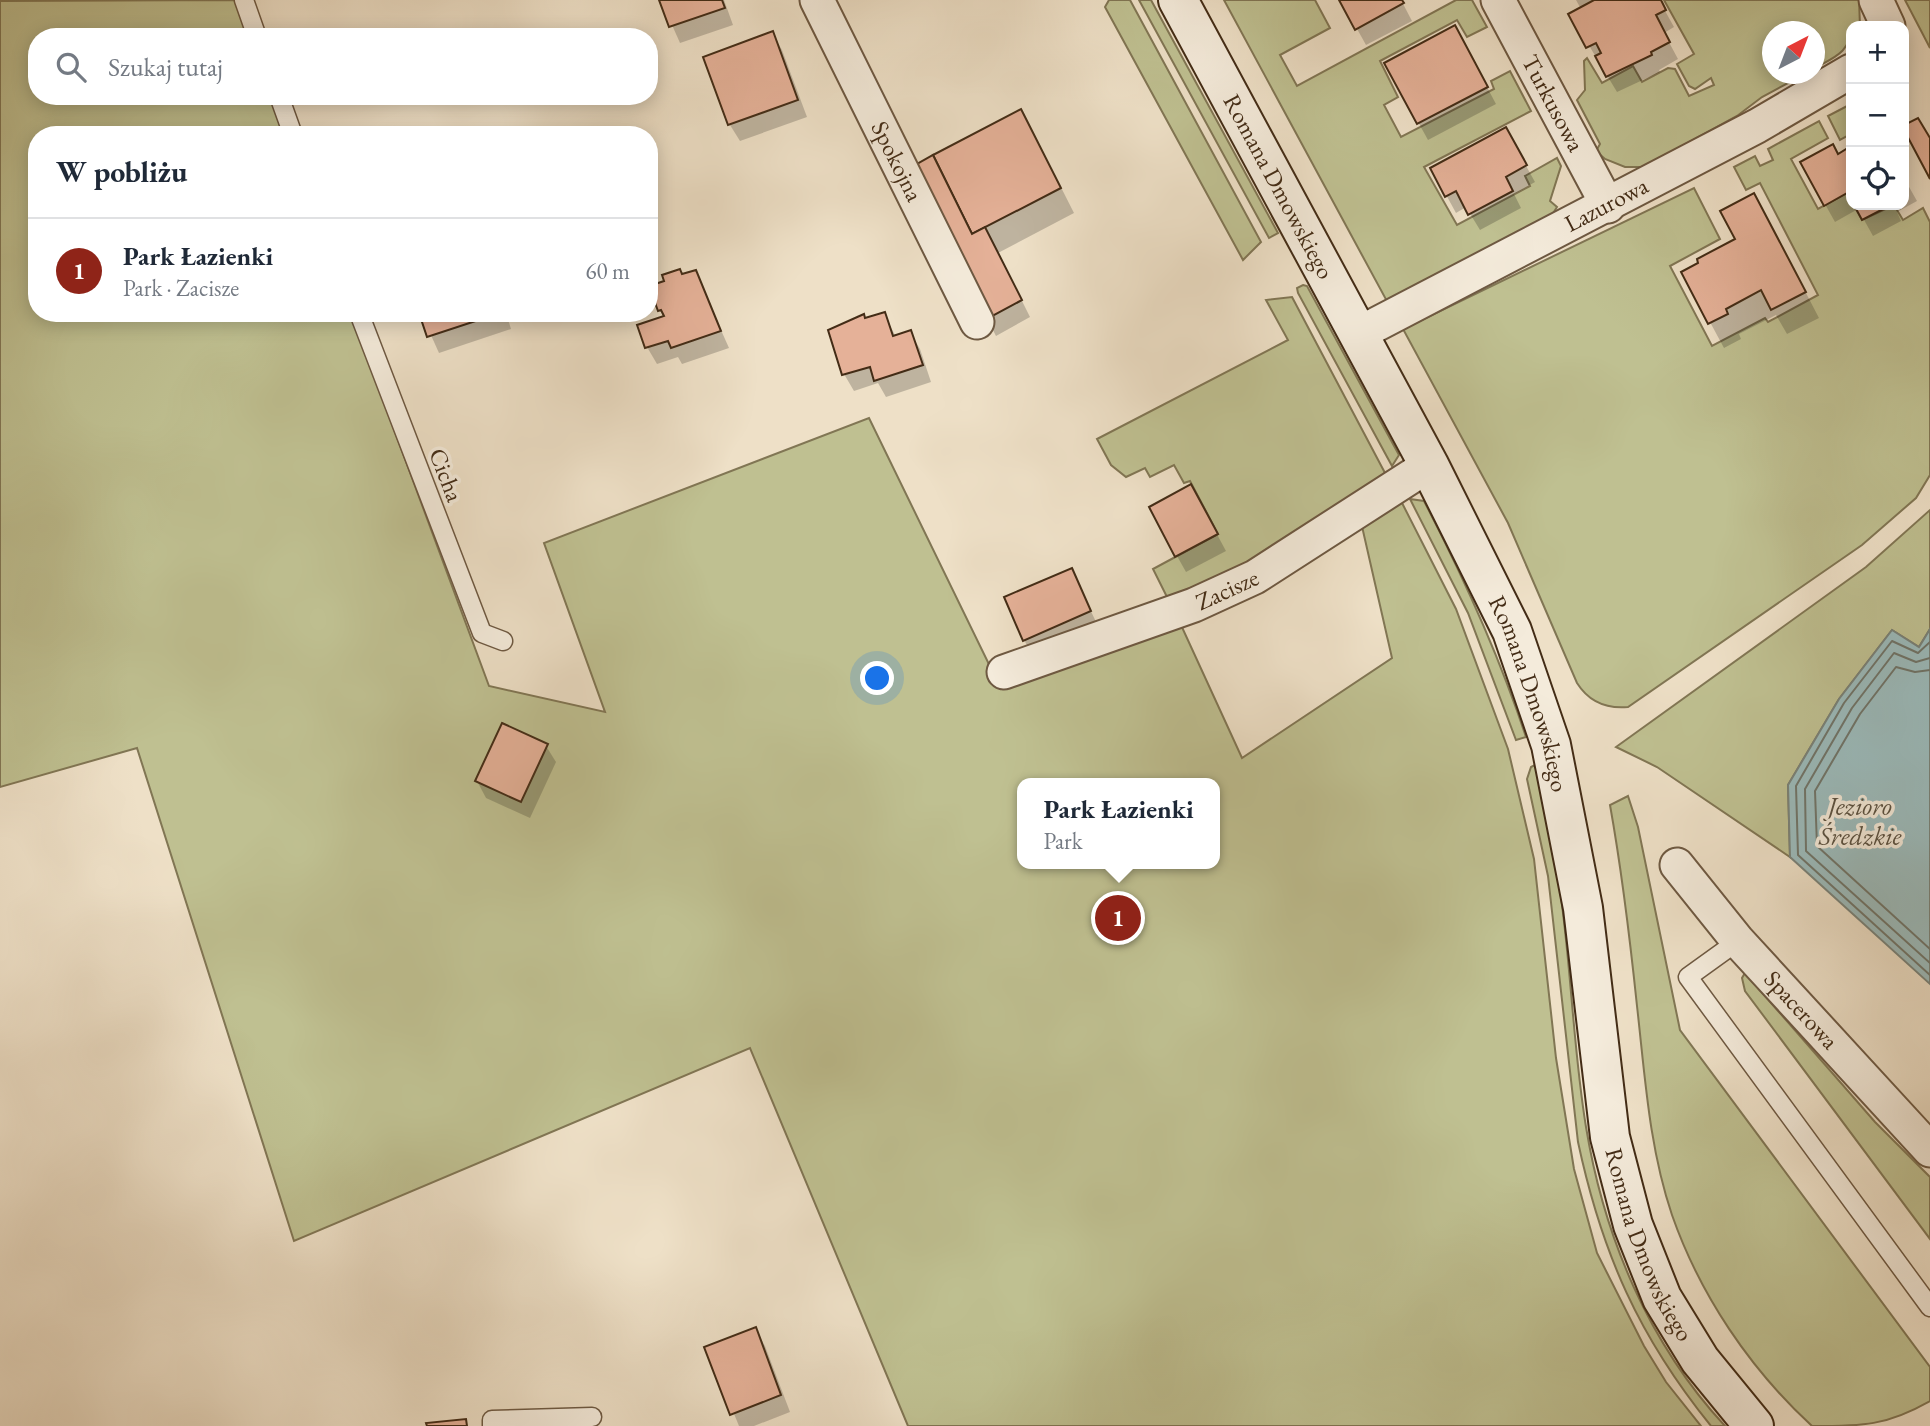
<!DOCTYPE html>
<html lang="pl">
<meta charset="utf-8">
<style>
body{margin:0;font-family:"EB Garamond",serif;background:#f6f6f7;color:#1f2937}
.controls{position:absolute;right:21px;top:21px;display:grid;overflow:hidden;border-radius:14px;box-shadow:0 4px 18px #0003}
.controls button{width:63px;height:63px;display:grid;place-items:center;padding:0;border:0;border-bottom:2px solid #e0e1e3;background:#fff;color:#1f2937;font:35px sans-serif}
.compass{position:absolute;left:1762px;top:21px;width:63px;height:63px;border-radius:50%;background:#fff;box-shadow:0 4px 18px #0003;rotate:42deg}
.you{position:absolute;left:878px;top:679px;width:24px;height:24px;margin:-18px;border:5px solid #fff;border-radius:50%;background:#1a73e8;box-shadow:0 0 0 10px #1a73e833}
.badge{display:grid;place-items:center;width:46px;height:46px;border-radius:50%;background:#8f2418;color:#fff;font-size:23px;font-weight:700}
.pin{position:absolute;translate:-50% -50%;border:4px solid #fff;box-shadow:0 2px 7px #0006}
.popup{position:absolute;left:1017px;top:778px;width:203px;height:91px;box-sizing:border-box;display:grid;place-content:center;border-radius:14px;background:#fff;filter:drop-shadow(0 2px 5px #0005);font-size:23px;white-space:nowrap;color:#747a83}
.popup b{font-size:26px;color:#1f2937}
.popup::after{content:'';position:absolute;left:50%;top:100%;margin-left:-14px;border:14px solid transparent;border-top-color:#fff}
.list{margin:0;padding:0;list-style:none}
h2{display:flex;justify-content:space-between;align-items:center;height:91px;margin:0;padding:0 28px;font-size:30px}
h2 small{font-size:23px;font-weight:400;color:#747a83}
.list li{display:grid;grid-template-columns:46px 1fr auto;gap:21px;align-items:center;box-sizing:border-box;height:105px;padding:0 28px;border-top:2px solid #e0e1e3}
.list b{display:block;font-size:26px;white-space:nowrap}
.list p{margin:0;font-size:23px;white-space:nowrap;color:#747a83}
.list em{font-size:23px;font-style:normal;color:#747a83}
.icon{flex:none;width:38px;height:38px;fill:none;stroke:currentColor;stroke-width:2;stroke-linecap:round;stroke-linejoin:round}
.map{position:relative;flex:none;width:1930px;height:1426px;overflow:hidden}
.search{position:absolute;background:#fff;box-shadow:0 4px 18px #0003;left:28px;top:28px;width:630px;height:77px;display:flex;align-items:center;gap:18px;box-sizing:border-box;padding:0 24px;border-radius:28px;color:#747a83;font-size:26px}
.panel{position:absolute;background:#fff;box-shadow:0 4px 18px #0003;left:28px;top:126px;width:630px;height:196px;border-radius:28px}
.map>svg:first-child{display:block}
.green{fill:#bfc091;stroke:#817654;stroke-width:2;fill-rule:evenodd}
.water{fill:#9bbbbc;stroke:#78827a;stroke-width:2}
.shadow{fill:#0003}
.lines{fill:none;stroke-linecap:round;stroke-linejoin:round}
.shore{stroke:#6f7469;stroke-width:2}
.building{fill:#e5b198;stroke:#432c16;stroke-width:2}
.lane-casing{stroke:#6e5942;stroke-width:21}
.street-casing{stroke:#6e5942;stroke-width:37}
.secondary-casing{stroke:#432c16;stroke-width:42}
.lane{stroke:#f4ebdb;stroke-width:18}
.street{stroke:#f4ebdb;stroke-width:33}
.secondary{stroke:#f4ebdb;stroke-width:38}
.labels{text-anchor:middle;stroke-width:7;stroke-linejoin:round;paint-order:stroke}
.street-label{font-size:24px;fill:#432c16;stroke:#f4ebdb}
.water-label{font-size:26px;font-style:italic;fill:#595040;stroke:#f4ebdb}
</style>
<div class="map">
<svg width="1930" height="1426" viewBox="0 0 1930 1426">
<rect width="100%" height="100%" fill="#eee0c7"/>
<filter id="stains"><feTurbulence type="fractalNoise" baseFrequency=".00286" numOctaves="4"/><feColorMatrix values="0 0 0 0 .2 0 0 0 0 .09 0 0 0 0 .02 0 0 0 .5 -.17"/></filter>
<radialGradient id="worn" r=".72"><stop offset=".6" stop-color="#630" stop-opacity="0"/><stop offset="1" stop-color="#630" stop-opacity=".3"/></radialGradient>
<!-- green -->
<g class="green">
<path d="M235,0L248,37H37V96H270L285,135H37V313H351L489,686L605,712L544,543L869,418L1001,689L1181,625L1242,758L1392,658L1361,522L1400,499L1456,609L1508,749L1534,859L1556,1058L1574,1169L1597,1253L1644,1346L1666,1382L1701,1426H908L750,1048L294,1241L137,748L0,787V1ZM1022,783H1214V864H1022Z"/>
<path d="M1109,0H1130L1261,242L1243,260L1105,7Z"/>
<path d="M1139,0H1151L1278,233L1269,238Z"/>
<path d="M1224,0H1315L1330,28L1280,55L1297,86L1456,0H1472L1487,27L1467,37L1457,20L1380,61L1398,97L1384,105L1401,137L1494,89L1491,81L1510,71L1531,111L1424,167L1457,225L1530,186L1525,176L1557,158L1561,166L1550,201L1557,207L1552,215L1389,305Z"/>
<path d="M1664,0H1859L1860,26H1851C1851,52 1835,57 1815,68L1814,32H1772V74H1805L1762,97L1737,116L1644,167H1625L1605,159L1596,151L1600,144L1577,100L1585,90L1584,61L1587,58L1602,83L1633,66L1642,82L1668,68L1675,69L1689,96L1714,85L1711,78L1695,89L1689,86L1677,64L1694,54Z"/>
<path d="M1905,0H1930V48Z"/>
<path d="M1851,104V134L1840,140L1828,116Z"/>
<path d="M1819,121L1828,138L1791,159L1818,209L1847,193L1862,220L1894,205L1903,220L1923,208L1930,222V475L1916,498L1862,545L1628,707C1606,709 1589,702 1577,683L1508,523L1403,329L1694,188L1720,239L1670,266L1712,346L1765,318L1768,322L1818,295L1760,183L1746,190L1734,167L1755,156L1760,166L1773,160L1768,149Z"/>
<path d="M1303,285L1307,286L1399,455L1392,466L1298,293L1297,288Z"/>
<path d="M1292,297L1385,473L1251,565L1167,597L1153,569L1218,534L1190,481L1184,483L1174,465L1150,477L1145,468L1126,477L1111,465L1097,439L1288,340L1266,300Z"/>
<path d="M1410,499L1424,501C1464,578 1499,655 1526,737L1516,740L1468,613Z"/>
<path d="M1930,510V629L1919,647L1892,630L1839,699L1788,785L1790,857L1657,767L1616,747L1866,567Z"/>
<path d="M1535,765C1543,799 1552,834 1557,869C1571,954 1572,1042 1586,1127C1604,1237 1649,1344 1725,1426H1711C1639,1337 1602,1254 1578,1142L1548,876L1527,779L1531,767Z"/>
<path d="M1628,796L1638,827L1680,1030L1930,1367V1401C1886,1426 1863,1426 1812,1426C1750,1369 1700,1295 1672,1215C1649,1147 1645,1076 1637,1006C1630,939 1622,872 1610,805Z"/>
<path d="M1745,973L1875,1122L1930,1177V1239L1745,991L1742,978Z"/>
</g>
<!-- water -->
<path class="water" d="M1930,629V984L1790,857L1788,785L1839,699L1892,630L1919,647Z"/>
<!-- shadow -->
<g class="shadow">
<path d="M661,0H724L733,25L680,43Z"/>
<path d="M1341,0H1401L1412,21L1366,45Z"/>
<path d="M1576,0H1659L1674,27L1664,33L1678,59L1659,70L1660,72L1617,92L1570,14L1581,9Z"/>
<path d="M772,33L782,50L807,117L740,141L730,125L705,58Z"/>
<path d="M1464,44L1496,104L1428,140L1386,64Z"/>
<path d="M1035,136L1074,213L998,253L1030,317L996,336L912,169Z"/>
<path d="M1515,146L1535,182L1514,194L1521,208L1480,230L1466,207L1456,213L1432,169Z"/>
<path d="M1851,148V205H1904V178L1917,201L1897,212L1901,221L1873,236L1858,209L1835,222L1802,163L1838,156Z"/>
<path d="M1768,220L1819,318L1787,334L1776,315L1739,334L1741,339L1724,348L1683,272Z"/>
<path d="M695,272L729,348L682,364L678,357L657,364L647,347L664,318L660,310Z"/>
<path d="M421,313H506L511,329L439,353Z"/>
<path d="M884,314L896,337L910,332L920,349L931,382L886,397L878,383L854,391L844,374L865,320Z"/>
<path d="M1200,503L1226,551L1186,572L1177,556Z"/>
<path d="M1071,570L1099,628L1034,657L1024,640Z"/>
<path d="M546,746L556,762L530,818L486,798L477,781Z"/>
<path d="M755,1329L765,1346L790,1412L754,1426H739L707,1348Z"/>
</g>
<g class="lines">
<!-- shore -->
<g class="shore">
<path d="M1930,642L1918,653L1892,641L1844,703L1796,786L1798,855L1930,975"/>
<path d="M1930,658L1916,662L1894,653L1852,708L1805,789L1806,851L1930,963"/>
<path d="M1930,670L1915,672L1896,667L1860,714L1815,791L1817,846L1930,949"/>
</g>
</g>
<!-- building -->
<g class="building">
<path d="M659,0H722L725,8L669,27Z"/>
<path d="M1339,0H1402L1404,3L1355,30Z"/>
<path d="M1594,0H1661L1666,10L1656,15L1670,42L1651,52L1652,55L1606,77L1595,56L1601,53L1596,43L1586,48L1568,14Z"/>
<path d="M1455,25L1488,87L1417,124L1384,63Z"/>
<path d="M773,31L798,100L728,125L703,57Z"/>
<path d="M1021,109L1061,188L972,234L933,155Z"/>
<path d="M1918,118L1930,138V179L1904,130V125Z"/>
<path d="M1506,127L1527,165L1506,177L1513,191L1468,215L1456,191L1445,197L1430,168Z"/>
<path d="M1833,144L1838,154L1851,146V200L1847,193L1824,206L1800,162Z"/>
<path d="M933,155L972,234L985,227L1022,300L985,320L910,168Z"/>
<path d="M1754,193L1806,292L1771,310L1761,290L1726,309L1728,314L1708,324L1681,272L1698,263L1697,259L1735,239L1720,211Z"/>
<path d="M1854,205H1891L1862,220Z"/>
<path d="M680,269L682,274L696,270L721,331L671,348L668,341L645,348L637,325L664,316L661,310L658,311L649,286L664,281L662,275Z"/>
<path d="M885,312L893,336L911,330L923,365L874,381L870,367L842,375L828,330L864,314L865,318Z"/>
<path d="M419,313H500L427,337Z"/>
<path d="M1191,484L1218,534L1175,557L1149,507Z"/>
<path d="M1072,568L1091,611L1023,641L1004,597Z"/>
<path d="M502,723L548,744L521,802L475,781Z"/>
<path d="M756,1327L781,1395L730,1415L704,1347Z"/>
<path d="M466,1419L467,1426H427L426,1423Z"/>
</g>
<g class="lines">
<defs>
<g id="lane">
<path d="M244,0L257,37"/>
<path d="M279,96L293,135"/>
<path d="M359,313L482,633L503,641"/>
<path d="M1738,941L1688,977L1930,1307"/>
<path d="M492,1426V1420L592,1417"/>
</g>
<g id="street">
<path id="s1" d="M817,0L977,322"/>
<path id="s2" d="M1498,0L1608,206"/>
<path d="M1876,0L1888,26"/>
<path id="s3" d="M1358,334L1757,126L1851,71"/>
<path id="s4" d="M1004,672L1194,605L1255,577L1429,465"/>
<path id="s5" d="M1677,865L1738,941L1930,1150"/>
</g>
<g id="secondary">
<path id="s6" d="M1178,0L1429,465L1512,631L1551,745L1583,908L1610,1137L1633,1225L1662,1298L1700,1360L1754,1426"/>
</g>
</defs>
<!-- lane casing -->
<use href="#lane" class="lane-casing"/>
<!-- street casing -->
<use href="#street" class="street-casing"/>
<!-- secondary casing -->
<use href="#secondary" class="secondary-casing"/>
<!-- lane -->
<use href="#lane" class="lane"/>
<!-- street -->
<use href="#street" class="street"/>
<!-- secondary -->
<use href="#secondary" class="secondary"/>
</g>
<g class="labels">
<!-- street labels -->
<g class="street-label">
<text dy="8" stroke="none"><textPath href="#s2" startOffset="117">Turkusowa</textPath></text>
<text dy="8" stroke="none"><textPath href="#s1" startOffset="180">Spokojna</textPath></text>
<text dy="8" stroke="none"><textPath href="#s6" startOffset="212">Romana Dmowskiego</textPath></text>
<text dy="8" stroke="none"><textPath href="#s3" startOffset="280">Lazurowa</textPath></text>
<text transform="translate(446 475) rotate(69)" y="8">Cicha</text>
<text dy="8" stroke="none"><textPath href="#s4" startOffset="238">Zacisze</textPath></text>
<text dy="8" stroke="none"><textPath href="#s6" startOffset="779">Romana Dmowskiego</textPath></text>
<text dy="8" stroke="none"><textPath href="#s5" startOffset="191">Spacerowa</textPath></text>
<text dy="8" stroke="none"><textPath href="#s6" startOffset="1346">Romana Dmowskiego</textPath></text>
</g>
<!-- water labels -->
<g class="water-label">
<text x="1860" y="815">Jezioro<tspan x="1860" dy="30">Średzkie</tspan></text>
</g>
</g>
<rect width="100%" height="100%" filter="url(#stains)"/>
<rect width="100%" height="100%" fill="url(#worn)"/>
</svg>
<div class="controls">
<button>+</button>
<button>−</button>
<button><svg class="icon" aria-label="locate" viewBox="0 0 24 24"><circle cx="12" cy="12" r="6"/><path d="M12 2v4M12 18v4M2 12h4M18 12h4"/></svg></button>
</div>
<svg class="compass" viewBox="-18 -18 36 36"><path d="M0-13l5 13h-10z" fill="#e53935"/><path d="M0 13l5-13h-10z" fill="#747a83"/></svg>
<div class="you"></div>
<div class="pin badge" style="left:1118px;top:918px">1</div>
<div class="popup"><b>Park Łazienki</b>Park</div>
<div class="search"><svg class="icon" aria-label="search" viewBox="0 0 24 24"><circle cx="10" cy="10" r="6"/><path d="M15 15l6 6"/></svg>Szukaj tutaj</div>
<section class="panel">
<h2>W pobliżu<small></small></h2>
<ul class="list">
<li><span class="badge">1</span><div><b>Park Łazienki</b><p>Park · Zacisze</p></div><em>60 m</em></li>
</ul>
</section>
</div>
